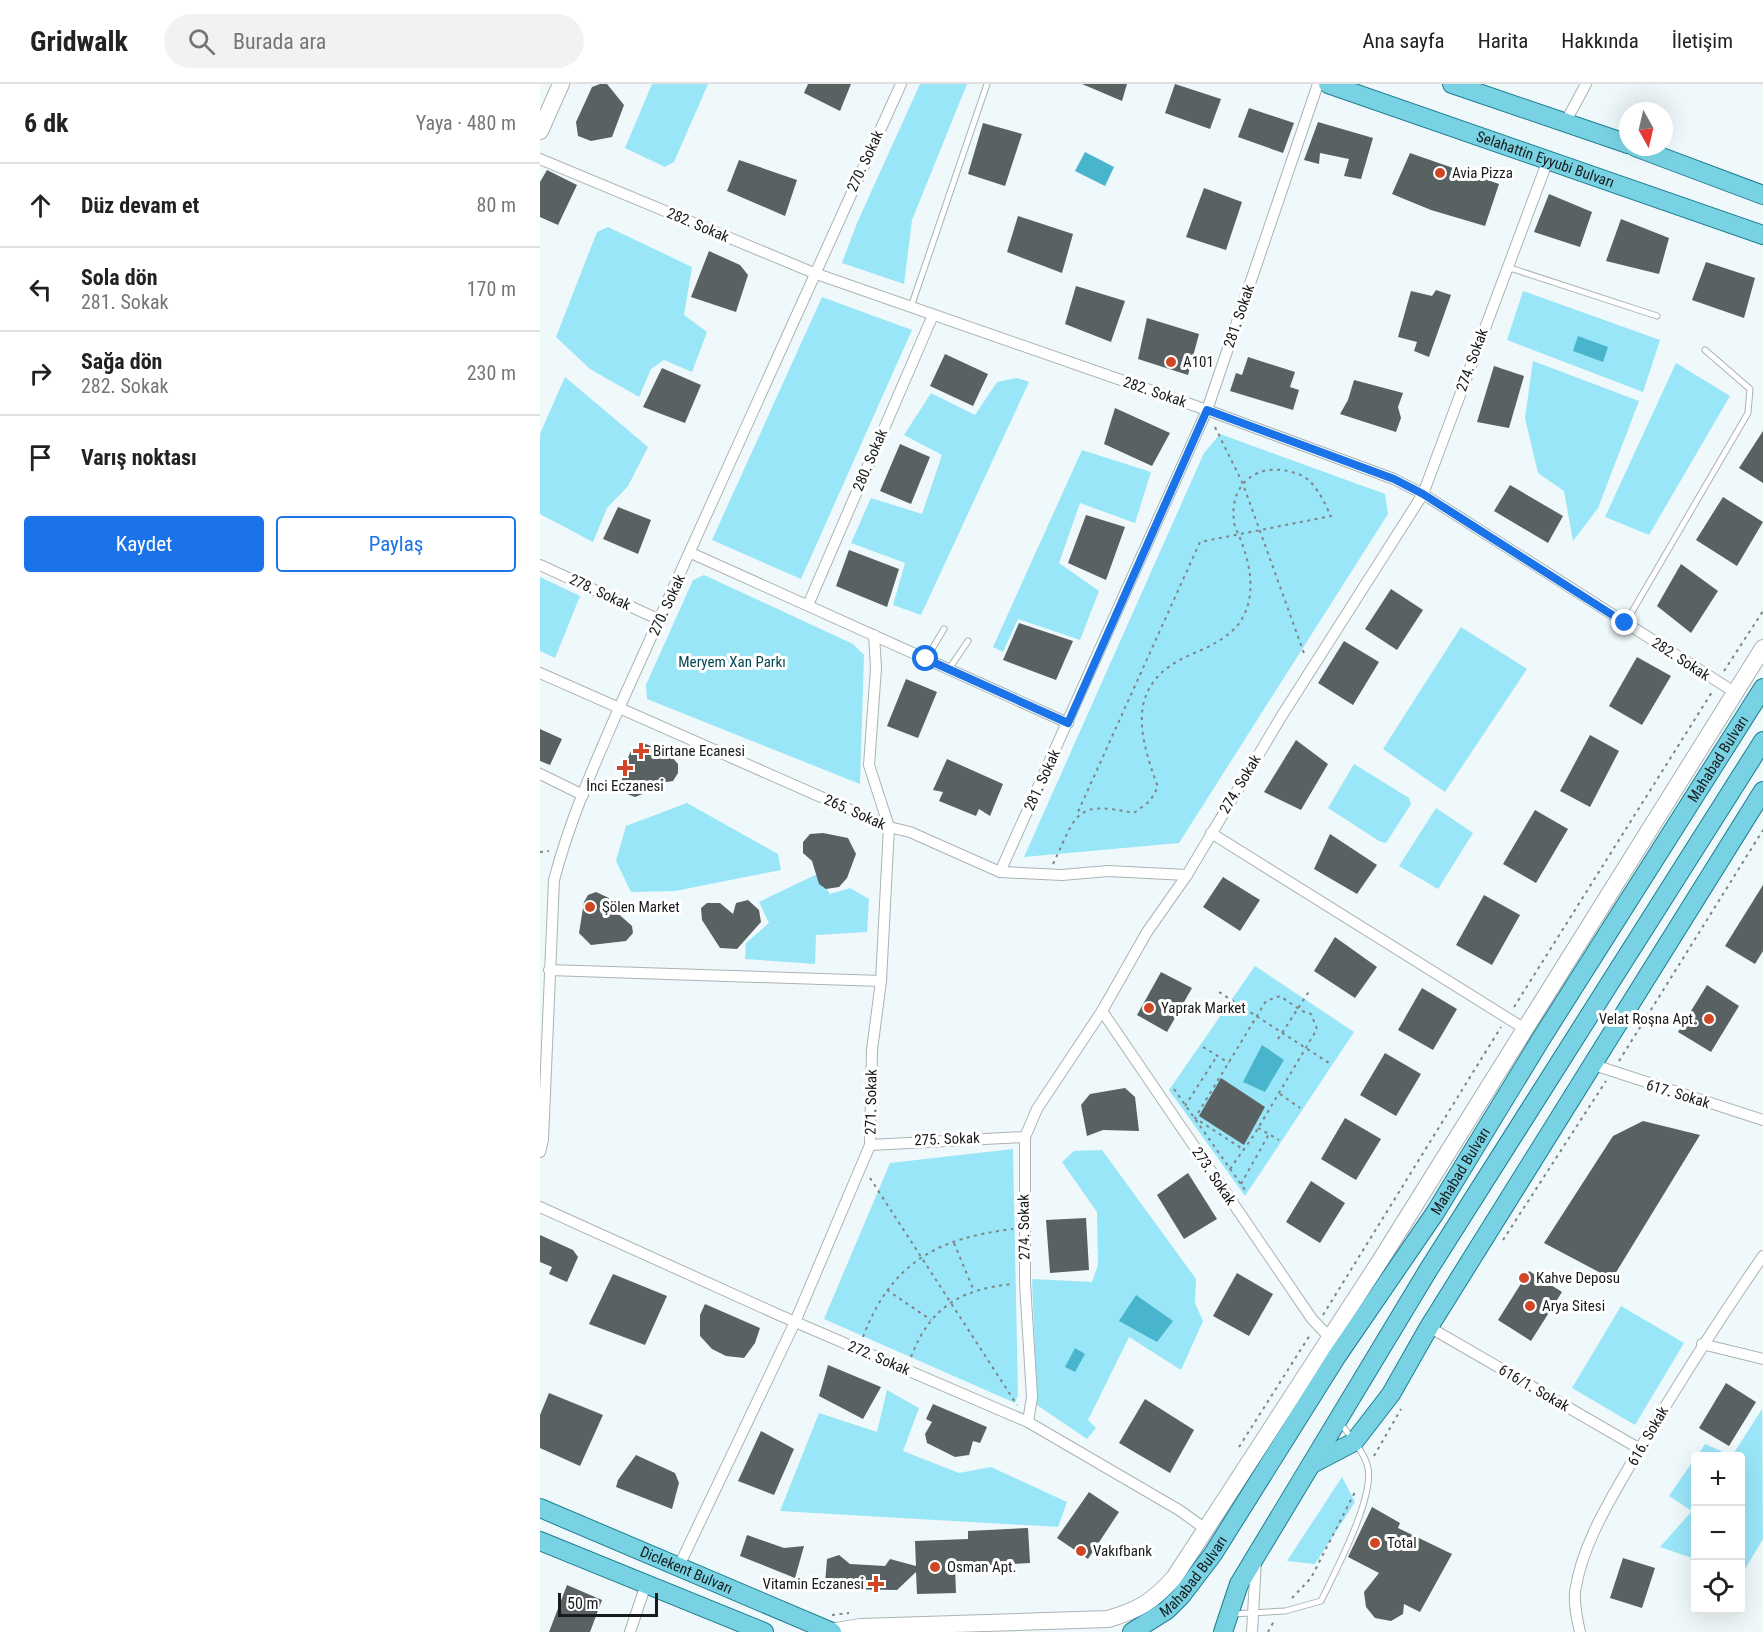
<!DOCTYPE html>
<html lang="tr">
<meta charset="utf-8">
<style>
body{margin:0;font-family:"Roboto Condensed",sans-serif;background:#f2f2f2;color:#222}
.controls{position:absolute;right:18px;bottom:18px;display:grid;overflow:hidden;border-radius:6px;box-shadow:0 6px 24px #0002}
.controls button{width:54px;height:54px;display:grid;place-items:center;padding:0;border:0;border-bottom:2px solid #e0e0e0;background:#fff;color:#222;font:30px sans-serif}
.compass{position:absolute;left:1079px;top:18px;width:54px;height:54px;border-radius:50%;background:#fff;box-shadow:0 6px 24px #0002;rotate:172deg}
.scale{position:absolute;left:18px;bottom:15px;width:100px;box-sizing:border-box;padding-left:6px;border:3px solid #181b1b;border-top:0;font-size:16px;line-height:21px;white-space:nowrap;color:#181b1b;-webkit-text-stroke:4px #fff;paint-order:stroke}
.stop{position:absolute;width:18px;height:18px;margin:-14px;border:4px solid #1a73e8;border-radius:50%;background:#fff}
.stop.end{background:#1a73e8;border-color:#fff;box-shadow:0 2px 6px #0008}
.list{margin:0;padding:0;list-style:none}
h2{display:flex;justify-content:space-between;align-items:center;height:78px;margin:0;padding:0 24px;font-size:26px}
h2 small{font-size:20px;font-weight:400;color:#767676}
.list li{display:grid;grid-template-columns:39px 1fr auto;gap:18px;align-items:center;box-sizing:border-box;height:84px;padding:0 24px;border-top:2px solid #e0e0e0}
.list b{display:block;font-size:22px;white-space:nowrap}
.list p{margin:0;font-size:20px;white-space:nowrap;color:#767676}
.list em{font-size:20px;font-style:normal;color:#767676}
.actions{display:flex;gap:12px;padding:18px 24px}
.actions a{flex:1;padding:14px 0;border:2px solid #1a73e8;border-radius:6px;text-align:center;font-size:21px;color:#1a73e8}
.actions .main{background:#1a73e8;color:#fff}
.icon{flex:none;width:33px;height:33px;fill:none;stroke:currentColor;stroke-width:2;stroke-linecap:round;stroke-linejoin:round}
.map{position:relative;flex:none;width:1223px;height:1548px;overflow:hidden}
header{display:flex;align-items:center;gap:36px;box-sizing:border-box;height:84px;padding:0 30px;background:#fff;border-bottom:2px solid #e0e0e0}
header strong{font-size:28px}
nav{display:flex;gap:33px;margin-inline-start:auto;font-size:21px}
.search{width:420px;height:54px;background:#f2f2f2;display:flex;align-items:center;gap:15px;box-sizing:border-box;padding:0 21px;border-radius:33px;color:#767676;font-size:22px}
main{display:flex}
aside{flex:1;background:#fff}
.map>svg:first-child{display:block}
.green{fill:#99e6f9}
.water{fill:#48b5cd}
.building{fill:#5a6163}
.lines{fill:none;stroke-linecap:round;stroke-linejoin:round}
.lane-casing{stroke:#abb3b5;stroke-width:7}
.street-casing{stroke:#abb3b5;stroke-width:12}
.secondary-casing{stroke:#abb3b5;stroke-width:18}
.primary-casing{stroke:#1c7e91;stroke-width:20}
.path{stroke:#7f8485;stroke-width:2;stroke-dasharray:3 4.5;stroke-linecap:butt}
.lane{stroke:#fff;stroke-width:5}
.street{stroke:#fff;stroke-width:10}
.secondary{stroke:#fff;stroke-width:16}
.primary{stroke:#78d2e3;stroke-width:18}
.route{stroke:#1a73e8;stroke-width:8}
.poi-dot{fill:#d14726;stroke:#fff;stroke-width:2}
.labels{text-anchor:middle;stroke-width:6;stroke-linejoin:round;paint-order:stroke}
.street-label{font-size:15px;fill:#181b1b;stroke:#fff}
.poi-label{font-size:15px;fill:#181b1b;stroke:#fff;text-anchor:start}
.park-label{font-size:15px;fill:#044854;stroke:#fff}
</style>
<header>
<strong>Gridwalk</strong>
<div class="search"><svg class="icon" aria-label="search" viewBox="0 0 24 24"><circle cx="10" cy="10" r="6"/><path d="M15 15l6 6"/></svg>Burada ara</div>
<nav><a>Ana sayfa</a><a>Harita</a><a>Hakkında</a><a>İletişim</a></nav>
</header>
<main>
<aside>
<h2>6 dk<small>Yaya · 480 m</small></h2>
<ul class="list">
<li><svg class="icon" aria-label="ahead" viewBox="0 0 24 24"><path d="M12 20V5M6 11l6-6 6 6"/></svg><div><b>Düz devam et</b></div><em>80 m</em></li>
<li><svg class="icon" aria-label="left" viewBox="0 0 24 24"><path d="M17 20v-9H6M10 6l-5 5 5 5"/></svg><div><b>Sola dön</b><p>281. Sokak</p></div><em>170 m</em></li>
<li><svg class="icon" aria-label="right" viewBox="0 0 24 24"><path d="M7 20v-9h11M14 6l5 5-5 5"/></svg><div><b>Sağa dön</b><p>282. Sokak</p></div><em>230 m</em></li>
<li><svg class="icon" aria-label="arrive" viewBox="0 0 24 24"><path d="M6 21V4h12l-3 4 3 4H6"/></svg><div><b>Varış noktası</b></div></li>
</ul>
<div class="actions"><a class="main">Kaydet</a><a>Paylaş</a></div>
</aside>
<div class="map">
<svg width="1223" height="1548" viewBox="0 0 1223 1548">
<rect width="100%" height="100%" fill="#eff8fa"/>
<!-- green -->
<g class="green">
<path d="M112,0H168L134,78L125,83L85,64Z"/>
<path d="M380,0H427L372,136L364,200L302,179L317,139Z"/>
<path d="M68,143L152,183L144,231L167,248L152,288L124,276L111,285L99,313L50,285L16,253L57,148Z"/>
<path d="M983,207L1120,256L1103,308L967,256Z"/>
<path d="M282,213L372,246L261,495L172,456Z"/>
<path d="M993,277L1099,317L1058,424L1033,457L1024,407L998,389L985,334Z"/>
<path d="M1136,279L1190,312L1109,451L1065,433Z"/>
<path d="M25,293L108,363L88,402L67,424L53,458L0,430V350Z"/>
<path d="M477,294L489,298L381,531L353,521L365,479L311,459L331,414L382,430L402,371L364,351L391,309L435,331L457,298Z"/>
<path d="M680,350L845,410L848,430L639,759L484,773L664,369Z"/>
<path d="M542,366L611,388L595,439L540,419L519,479L559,507L540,556L478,535L463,568L453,563Z"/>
<path d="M164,491L313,560L324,571L320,700L107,615L106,601L153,496Z"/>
<path d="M0,493L40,512L15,574L0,567Z"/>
<path d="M921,543L987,585L905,708L843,665Z"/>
<path d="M814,680L869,714L871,720L846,759L839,757L788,724Z"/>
<path d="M147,719L238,770L241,786L135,807L91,808L76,777L86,742Z"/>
<path d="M896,724L933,749L898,805L859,782Z"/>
<path d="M277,790L290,810L310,804L329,815L327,848L276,851L275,880L205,875L206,859L229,839L219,818Z"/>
<path d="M715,882L814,948L705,1112L629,1006Z"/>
<path d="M473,1065L478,1311L475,1319L284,1235L350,1079Z"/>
<path d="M562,1066L656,1195L655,1219L663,1237L641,1286L589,1253L548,1336L556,1344L547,1355L497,1321L492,1195L552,1198L558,1181L557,1128L522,1078L534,1067Z"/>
<path d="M1081,1222L1144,1259L1095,1341L1032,1304Z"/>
<path d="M347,1306L379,1324L363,1367L419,1389L451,1383L527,1418L518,1443L240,1427L279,1329L337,1348Z"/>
<path d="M1222,1325L1223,1455L1202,1490L1200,1372H1157L1165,1360L1192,1372Z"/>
<path d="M1155,1374V1475L1120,1463L1152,1427L1129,1412Z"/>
<path d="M802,1393L815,1418L775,1480L747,1477Z"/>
</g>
<!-- water -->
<g class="water">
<path d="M545,68L574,83L565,102L535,87Z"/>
<path d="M1038,252L1068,263L1063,278L1033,267Z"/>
<path d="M722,961L744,976L725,1008L703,998Z"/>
<path d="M596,1211L633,1237L617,1258L579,1237Z"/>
<path d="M535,1264L545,1270L535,1288L525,1283Z"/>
</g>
<!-- building -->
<g class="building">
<path d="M60,0H67L84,21L72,53L51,57L38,52L36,38L52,3Z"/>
<path d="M268,0H311L300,27L264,9Z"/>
<path d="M542,0H587L582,17Z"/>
<path d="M635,0L681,15L670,45L625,29Z"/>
<path d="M709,24L754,39L743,69L698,53Z"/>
<path d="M778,38L833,54L821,95L804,92L809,75L780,69L779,80L764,76Z"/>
<path d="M443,39L482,50L465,102L428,90Z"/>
<path d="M870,69L959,100L945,142L891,126L852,110Z"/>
<path d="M199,76L257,96L245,132L187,107Z"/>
<path d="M7,86L37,101L18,141L0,133V98Z"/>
<path d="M664,104L702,118L686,166L646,153Z"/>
<path d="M1009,110L1052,128L1040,163L994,148Z"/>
<path d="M478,132L533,150L522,189L467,168Z"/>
<path d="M1081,135L1129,154L1119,190L1066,177Z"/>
<path d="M169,167L200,181L208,191L196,228L151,213Z"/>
<path d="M1166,178L1215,194L1204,234L1152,216Z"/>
<path d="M536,202L585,217L571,258L525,240Z"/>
<path d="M896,206L911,211L889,273L874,267L877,258L858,253L871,207L892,212Z"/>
<path d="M607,234L659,250L648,291L598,275Z"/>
<path d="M405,270L448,290L433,322L390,302Z"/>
<path d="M708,273L755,288L750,303L759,306L753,326L690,307L696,289L702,291Z"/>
<path d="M954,282L984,292L969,344L937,338Z"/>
<path d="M122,284L161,301L145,339L103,323Z"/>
<path d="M814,296L863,309L858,323L861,334L856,348L800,330L808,316Z"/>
<path d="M575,324L630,349L612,382L564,360Z"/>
<path d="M1223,347V399L1199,384Z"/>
<path d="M360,360L390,373L371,420L340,407Z"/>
<path d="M970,401L1023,432L1008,459L954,427Z"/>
<path d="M1183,413L1223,438L1197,482L1156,456Z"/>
<path d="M78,423L111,436L98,470L63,455Z"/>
<path d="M546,431L585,443L566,496L528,479Z"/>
<path d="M309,466L359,485L347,523L296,502Z"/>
<path d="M1141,480L1178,507L1151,549L1117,522Z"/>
<path d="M851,505L883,526L857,566L825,545Z"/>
<path d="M479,539L533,557L516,596L463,576Z"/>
<path d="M804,557L839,578L813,621L778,599Z"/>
<path d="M1097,573L1131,592L1102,641L1069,622Z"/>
<path d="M366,595L397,608L378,654L347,642Z"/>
<path d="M0,645L22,655L10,681L0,677Z"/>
<path d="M1050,651L1079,667L1050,723L1020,707Z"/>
<path d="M756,656L788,680L761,726L724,708Z"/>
<path d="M106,660L130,671L138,680V689L133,697L108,701L105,709L95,713L85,709L82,700V687L91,667Z"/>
<path d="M407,675L463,700L450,732L439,725L436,732L399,717L403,708L393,706Z"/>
<path d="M995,726L1028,745L996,799L963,780Z"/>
<path d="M283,749L308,754L316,770L307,794L299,803L286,805L279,800L272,777L263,769V758L270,750Z"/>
<path d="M790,750L837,781L817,810L774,785Z"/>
<path d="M683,793L720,816L700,847L663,823Z"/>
<path d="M1223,801V867L1215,880L1185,862Z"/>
<path d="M56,808L69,814L73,825L92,842L93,849L86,857L51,861L39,849L44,818L48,811Z"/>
<path d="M944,811L980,831L952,881L916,861Z"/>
<path d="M208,816L219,826L221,838L197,865L180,864L162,836L161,824L167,819H180L193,830L196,819Z"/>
<path d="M795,853L837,883L815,914L774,887Z"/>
<path d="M621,888L652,904L627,948L597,931Z"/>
<path d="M1167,901L1199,922L1171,968L1138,948Z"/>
<path d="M882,904L917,925L893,966L858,946Z"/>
<path d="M845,969L881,990L856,1032L820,1011Z"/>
<path d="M681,994L725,1023L704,1061L659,1032Z"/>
<path d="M585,1004L595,1013L599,1047L563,1046L547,1052L541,1021L550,1010Z"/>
<path d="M805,1034L841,1055L816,1096L781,1075Z"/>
<path d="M1103,1037L1160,1051L1072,1195L1004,1159L1073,1052Z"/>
<path d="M648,1089L677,1135L644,1155L617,1111Z"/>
<path d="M771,1097L805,1119L780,1159L746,1138Z"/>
<path d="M546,1134L549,1186L510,1189L506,1136Z"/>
<path d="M0,1151L33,1166L38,1173L27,1198L9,1190L12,1183L0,1178Z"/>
<path d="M989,1187L1022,1208L991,1257L958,1236Z"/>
<path d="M697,1189L733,1210L709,1252L673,1232Z"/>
<path d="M73,1190L127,1212L105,1261L49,1240Z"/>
<path d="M165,1220L220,1244L215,1259L204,1274L186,1272L172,1265L160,1252V1231Z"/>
<path d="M288,1281L341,1303L323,1335L279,1312Z"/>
<path d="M1186,1299L1216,1318L1189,1362L1159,1344Z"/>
<path d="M9,1309L63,1331L40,1382L0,1364V1331Z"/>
<path d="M605,1315L654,1346L630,1389L579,1359Z"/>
<path d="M393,1320L447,1343L440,1359L433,1357L429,1371L415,1373L387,1359L385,1350L392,1338L386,1335Z"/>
<path d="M221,1347L254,1365L234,1411L198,1397Z"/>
<path d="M96,1371L135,1389L139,1399L132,1425L76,1403L78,1396Z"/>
<path d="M549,1408L579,1428L548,1475L517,1454Z"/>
<path d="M832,1423L860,1439L858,1444L912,1470L880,1528L864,1520L863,1530L851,1537L835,1534L826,1523L824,1508L839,1489L808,1473Z"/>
<path d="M488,1444L490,1479L415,1483L416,1509L377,1510L376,1488L357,1506L288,1505L285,1499L287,1475L299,1471L310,1480L345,1482L350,1475L376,1482L375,1457L428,1455V1447Z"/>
<path d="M207,1451L244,1464L264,1462L255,1494L200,1472Z"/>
<path d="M1083,1474L1115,1484L1102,1524L1070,1514Z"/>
<path d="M27,1501L62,1516L50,1548H9Z"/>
</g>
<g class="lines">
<defs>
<g id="lane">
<path d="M967,183L1117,232"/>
<path d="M371,223L447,0"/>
<path d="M1086,538L1208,329L1210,305L1165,266"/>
<path d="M386,575L404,545"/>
<path d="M409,585L428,557"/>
<path d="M693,1530L745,1527L781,1517C795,1488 834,1415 828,1384C825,1369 809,1350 799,1338"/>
</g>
<g id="street">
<path d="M1025,39L1046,0"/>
<path d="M0,75L274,189L667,326L854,395L883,410L1196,609"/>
<path d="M151,469L528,639"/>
<path d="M0,481L120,536"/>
<path d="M268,521L393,231"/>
<path d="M0,589L349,743L370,748L460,788L522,791L568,787L647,791"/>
<path d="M0,690L43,711"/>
<path d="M671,749L985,945"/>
<path d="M460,788L667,326L778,0"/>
<path d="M9,886L341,897"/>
<path d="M562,927L772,1235L791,1255"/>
<path d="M1054,981L1223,1036"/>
<path d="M330,1061L485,1053"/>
<path d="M0,1068L3,1056L14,796C30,735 55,679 80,622L361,0"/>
<path d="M0,1123L239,1231L488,1338L639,1426L667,1446"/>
<path d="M889,1243L1100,1365"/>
<path d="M1162,1260L1223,1275"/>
<path d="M488,1338L492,1313L485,1199V1053L497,1025L562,927L607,848L647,791L741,633L883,410L1008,76"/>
<path d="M138,1484L255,1238L330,1061L332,966L341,897L349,743L329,681L336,584L334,551"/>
<path d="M90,1548L106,1500"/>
<path d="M712,1548L716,1477"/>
<path d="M1040,1548C1037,1535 1034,1522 1035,1508C1042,1459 1072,1413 1096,1371C1137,1302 1177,1238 1223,1172"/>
</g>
<g id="secondary">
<path d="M0,47L21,0"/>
<path d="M291,1548L320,1543L568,1535C599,1526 612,1518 634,1494L840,1177L1223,564"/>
</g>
<g id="primary">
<path id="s1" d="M788,0L1223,151"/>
<path d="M912,0L1088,60"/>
<path d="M1095,63L1223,111"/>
<path d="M772,1380L814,1358L851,1310L889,1243L1223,707"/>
<path id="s2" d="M0,1424L292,1548"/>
<path d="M0,1457L224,1548"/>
<path id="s3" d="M592,1548L627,1526L641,1512L673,1470L797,1272L895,1129L1001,955L1223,604"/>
<path d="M683,1548L699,1500L887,1188L1223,657"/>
</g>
</defs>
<!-- lane casing -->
<use href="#lane" class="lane-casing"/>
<!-- street casing -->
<use href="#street" class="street-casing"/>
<!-- secondary casing -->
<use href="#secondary" class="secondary-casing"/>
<!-- primary casing -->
<use href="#primary" class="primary-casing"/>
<!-- path -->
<g class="path">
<path d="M675,343L703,400L765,572"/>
<path d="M1184,587L1223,527"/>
<path d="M0,768L9,767"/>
<path d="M513,780C537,730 534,716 594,729L610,717L618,703C597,647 586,598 652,570C671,562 693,552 703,533C716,509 710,479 700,454C698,449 694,443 694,437C689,397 721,376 758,390C775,396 783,416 791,432L660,458L537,730"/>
<path d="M679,908L789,979"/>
<path d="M974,923L1172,608"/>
<path d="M738,955L770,906"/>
<path d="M663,963L689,979"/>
<path d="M1079,977L1223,746"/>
<path d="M634,1005L705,1106"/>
<path d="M740,1010L760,1024"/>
<path d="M645,1022L677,972"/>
<path d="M718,1044L739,1056"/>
<path d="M690,1085L714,1051L777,945L771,930L762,927L740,912L726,917L655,1034L704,1066"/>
<path d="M330,1094L477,1321"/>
<path d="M701,1100L729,1050"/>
<path d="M963,1156L1066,997"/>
<path d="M414,1159L434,1207"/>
<path d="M347,1206L391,1236"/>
<path d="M783,1231L961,943"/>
<path d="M323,1253C351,1179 397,1154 473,1145"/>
<path d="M371,1273C390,1223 421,1205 473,1200"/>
<path d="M699,1363L770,1251"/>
<path d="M834,1372L861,1325"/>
<path d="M752,1514L771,1494L816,1406"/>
<path d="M292,1531L309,1529"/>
<path d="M728,1548L734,1537"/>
</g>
<!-- lane -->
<use href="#lane" class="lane"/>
<!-- street -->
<use href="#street" class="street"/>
<!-- secondary -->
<use href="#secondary" class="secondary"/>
<!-- primary -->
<use href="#primary" class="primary"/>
</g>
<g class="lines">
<!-- route -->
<path class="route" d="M386,575L528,639L667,326L854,395L883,410L1085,539"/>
</g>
<!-- markers -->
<g class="poi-dot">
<circle cx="900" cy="89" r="6"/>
<circle cx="631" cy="278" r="6"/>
<path d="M98 658h6v6h6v6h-6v6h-6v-6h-6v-6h6z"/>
<path d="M82 675h6v6h6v6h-6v6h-6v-6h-6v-6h6z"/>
<circle cx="50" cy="823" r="6"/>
<circle cx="609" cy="924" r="6"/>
<circle cx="1169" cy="935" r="6"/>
<circle cx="984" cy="1194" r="6"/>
<circle cx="990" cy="1222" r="6"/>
<circle cx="835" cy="1459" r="6"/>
<circle cx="541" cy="1467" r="6"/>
<circle cx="395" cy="1483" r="6"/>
<path d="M333 1491h6v6h6v6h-6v6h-6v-6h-6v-6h6z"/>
</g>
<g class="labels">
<!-- street labels -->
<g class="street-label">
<text dy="5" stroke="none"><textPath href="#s1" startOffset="230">Selahattin Eyyubi Bulvarı</textPath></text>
<text transform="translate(325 77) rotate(-65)" y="5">270. Sokak</text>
<text transform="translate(158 141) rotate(23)" y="5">282. Sokak</text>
<text transform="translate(699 232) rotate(-71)" y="5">281. Sokak</text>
<text transform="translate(932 276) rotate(-70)" y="5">274. Sokak</text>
<text transform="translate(615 308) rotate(19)" y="5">282. Sokak</text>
<text transform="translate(330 376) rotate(-67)" y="5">280. Sokak</text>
<text transform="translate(60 508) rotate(25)" y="5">278. Sokak</text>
<text transform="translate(127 521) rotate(-65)" y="5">270. Sokak</text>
<text transform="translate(1141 575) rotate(33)" y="5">282. Sokak</text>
<text dy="5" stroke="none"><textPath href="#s3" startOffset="1056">Mahabad Bulvarı</textPath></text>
<text transform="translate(502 696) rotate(-65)" y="5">281. Sokak</text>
<text transform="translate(700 700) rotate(-59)" y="5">274. Sokak</text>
<text transform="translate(315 728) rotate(24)" y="5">265. Sokak</text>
<text transform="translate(1138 1010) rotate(17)" y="5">617. Sokak</text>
<text transform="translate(331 1018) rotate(-89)" y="5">271. Sokak</text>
<text transform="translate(407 1055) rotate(-2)" y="5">275. Sokak</text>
<text dy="5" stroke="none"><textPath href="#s3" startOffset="570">Mahabad Bulvarı</textPath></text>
<text transform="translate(674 1092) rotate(56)" y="5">273. Sokak</text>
<text transform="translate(484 1143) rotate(-91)" y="5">274. Sokak</text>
<text transform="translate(339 1274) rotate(23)" y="5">272. Sokak</text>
<text transform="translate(994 1304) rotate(30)" y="5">616/1. Sokak</text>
<text transform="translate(1108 1352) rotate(-60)" y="5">616. Sokak</text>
<text dy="5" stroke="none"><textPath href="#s2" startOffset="159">Diclekent Bulvarı</textPath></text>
<text dy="5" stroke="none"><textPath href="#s3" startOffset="84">Mahabad Bulvarı</textPath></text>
</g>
<!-- poi labels -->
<g class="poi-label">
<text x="912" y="94">Avia Pizza</text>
<text x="643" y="283">A101</text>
<text x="113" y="672">Birtane Ecanesi</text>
<text x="85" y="707" text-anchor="middle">İnci Eczanesi</text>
<text x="62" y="828">Şölen Market</text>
<text x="621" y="929">Yaprak Market</text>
<text x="1157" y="940" text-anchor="end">Velat Roşna Apt.</text>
<text x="996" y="1199">Kahve Deposu</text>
<text x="1002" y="1227">Arya Sitesi</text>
<text x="847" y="1464">Total</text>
<text x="553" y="1472">Vakıfbank</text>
<text x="407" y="1488">Osman Apt.</text>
<text x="324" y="1505" text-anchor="end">Vitamin Eczanesi</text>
</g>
<!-- park labels -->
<g class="park-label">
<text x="192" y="583">Meryem Xan Parkı</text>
</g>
</g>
</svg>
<div class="controls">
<button>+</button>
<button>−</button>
<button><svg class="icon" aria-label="locate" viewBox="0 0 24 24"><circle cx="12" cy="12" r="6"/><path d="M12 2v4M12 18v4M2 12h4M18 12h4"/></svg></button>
</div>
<svg class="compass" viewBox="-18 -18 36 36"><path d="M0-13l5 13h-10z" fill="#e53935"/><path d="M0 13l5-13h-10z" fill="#767676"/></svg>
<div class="scale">50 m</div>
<div class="stop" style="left:386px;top:575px"></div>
<div class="stop end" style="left:1085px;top:539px"></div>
</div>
</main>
